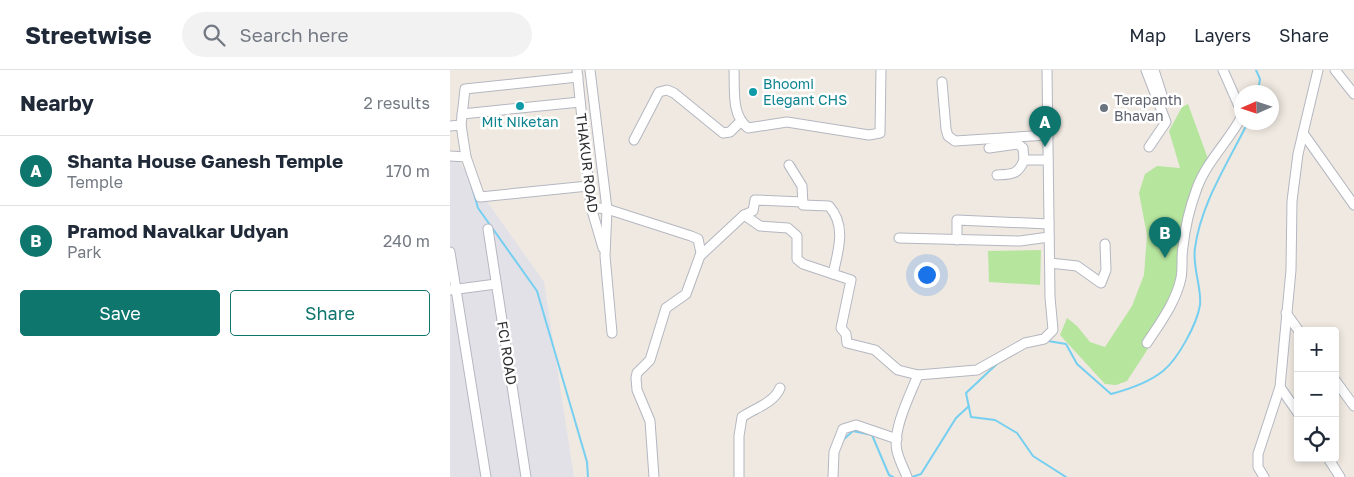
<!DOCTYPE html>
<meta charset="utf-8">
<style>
body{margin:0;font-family:"Golos Text",sans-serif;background:#f2f2f3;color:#1f2937}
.controls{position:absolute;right:15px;bottom:15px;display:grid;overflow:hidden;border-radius:5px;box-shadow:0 2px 8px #0003}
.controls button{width:45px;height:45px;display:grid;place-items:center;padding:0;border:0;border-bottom:1px solid #e0e1e3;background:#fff;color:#1f2937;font:25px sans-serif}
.compass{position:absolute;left:784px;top:15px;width:45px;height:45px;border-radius:50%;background:#fff;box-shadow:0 2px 8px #0003;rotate:267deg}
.you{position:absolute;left:476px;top:204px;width:18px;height:18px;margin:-12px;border:4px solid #fff;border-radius:50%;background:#1a73e8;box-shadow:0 0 0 8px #1a73e833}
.badge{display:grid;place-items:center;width:32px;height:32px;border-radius:50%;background:#0f766e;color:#fff;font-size:16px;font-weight:700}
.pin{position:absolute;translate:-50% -41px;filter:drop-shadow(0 1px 2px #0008)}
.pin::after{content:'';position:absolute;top:26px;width:18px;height:15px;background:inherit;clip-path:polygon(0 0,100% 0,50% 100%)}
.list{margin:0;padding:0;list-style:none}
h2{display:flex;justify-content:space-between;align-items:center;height:65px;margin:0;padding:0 20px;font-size:21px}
h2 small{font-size:16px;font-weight:400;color:#747a83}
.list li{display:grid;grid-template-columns:32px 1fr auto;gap:15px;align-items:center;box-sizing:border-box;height:70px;padding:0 20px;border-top:1px solid #e0e1e3}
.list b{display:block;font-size:19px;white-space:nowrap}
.list p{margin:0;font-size:16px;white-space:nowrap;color:#747a83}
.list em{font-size:16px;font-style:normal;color:#747a83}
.actions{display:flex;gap:10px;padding:15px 20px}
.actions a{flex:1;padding:11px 0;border:1px solid #0f766e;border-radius:5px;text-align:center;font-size:18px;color:#0f766e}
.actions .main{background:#0f766e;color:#fff}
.icon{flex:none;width:28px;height:28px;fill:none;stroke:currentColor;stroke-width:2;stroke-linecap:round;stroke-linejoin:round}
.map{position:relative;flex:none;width:904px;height:407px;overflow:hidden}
header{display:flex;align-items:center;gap:30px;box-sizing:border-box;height:70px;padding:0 25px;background:#fff;border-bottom:1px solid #e0e1e3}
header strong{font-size:24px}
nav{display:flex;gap:28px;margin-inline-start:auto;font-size:18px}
.search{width:350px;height:45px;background:#f2f2f3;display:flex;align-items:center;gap:12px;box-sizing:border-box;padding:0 18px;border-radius:28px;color:#747a83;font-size:19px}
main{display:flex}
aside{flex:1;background:#fff}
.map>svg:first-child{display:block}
.industrial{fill:#e3e1e8}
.green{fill:#b6e59e}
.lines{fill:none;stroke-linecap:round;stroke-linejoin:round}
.stream{stroke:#75cff0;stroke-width:2}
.minor-casing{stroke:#b4b7c1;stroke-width:11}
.minor{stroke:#fff;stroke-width:9}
.culture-dot{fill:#0f9aa8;stroke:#fff;stroke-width:2}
.worship-dot{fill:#6b7280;stroke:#fff;stroke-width:2}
.labels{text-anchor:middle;stroke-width:5;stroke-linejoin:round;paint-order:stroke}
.culture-label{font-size:14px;fill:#0d838f;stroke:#fff;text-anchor:start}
.worship-label{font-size:14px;fill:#5b616d;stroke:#fff;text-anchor:start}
.street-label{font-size:14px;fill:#2e2e2e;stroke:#fff}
</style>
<header>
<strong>Streetwise</strong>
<div class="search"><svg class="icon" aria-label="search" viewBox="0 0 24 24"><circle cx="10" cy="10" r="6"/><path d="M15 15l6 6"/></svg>Search here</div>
<nav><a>Map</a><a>Layers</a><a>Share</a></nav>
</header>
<main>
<aside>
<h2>Nearby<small>2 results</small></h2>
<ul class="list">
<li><span class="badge">A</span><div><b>Shanta House Ganesh Temple</b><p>Temple</p></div><em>170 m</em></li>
<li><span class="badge">B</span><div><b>Pramod Navalkar Udyan</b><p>Park</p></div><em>240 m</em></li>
</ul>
<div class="actions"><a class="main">Save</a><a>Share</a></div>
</aside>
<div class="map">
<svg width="904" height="407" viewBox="0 0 904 407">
<rect width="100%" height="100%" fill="#efe9e1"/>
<!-- industrial -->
<path class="industrial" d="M0,91L9,92L94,212L124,407H0Z"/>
<!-- green -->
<g class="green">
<path d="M738,34L761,97L746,135L736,171L732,211L725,237L677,311L666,315L655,314L610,265L617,248L627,256L640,272L655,277L682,236L694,205L697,165L689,123L695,104L707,96L730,98L719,61L732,37Z"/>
<path d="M591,180L590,215L539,212L538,181Z"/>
</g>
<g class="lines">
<!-- stream -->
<g class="stream">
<path d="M806,0L810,9L808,22"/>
<path d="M22,117L28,138L87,221L137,392L138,407"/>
<path d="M598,271L616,274L627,294L661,324C680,319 698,313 713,301C728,289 747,254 750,235C752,218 742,197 745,178C751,133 778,93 798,52"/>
<path d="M549,292L516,323L521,347L545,350L567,363L583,386L616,407"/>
<path d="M393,370L403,361L422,365L439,405L443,407"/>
<path d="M462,407L471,404L506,348L519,336"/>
</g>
<defs>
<g id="minor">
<path d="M127,0L141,137L153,178"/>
<path d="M140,0L157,139L155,186L162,263"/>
<path d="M284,0C285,20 281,45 298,58L337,52L419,65L430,63L431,0"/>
<path d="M696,0L716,52L699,77"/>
<path d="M704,0L712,25"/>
<path d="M773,0L792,43"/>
<path d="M885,0L904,24"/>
<path d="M492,12L496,59L498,66L505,71L598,65"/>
<path d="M12,44L130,32"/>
<path d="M0,56L11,55"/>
<path d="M853,63L904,135"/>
<path d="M184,70L209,22L217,20L224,23L273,63L280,62L290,52"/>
<path d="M539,78L568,74L573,78L574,90"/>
<path d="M0,86L16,87L30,127L138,116"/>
<path d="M16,87L11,55L15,19L128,7"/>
<path d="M339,95L352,116L353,135L379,136C397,156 388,181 383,204L401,210L391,258L396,264L397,273L425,280L448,300L468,305L527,300L575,273L594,269L603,260L600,227L597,0"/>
<path d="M547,105C562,104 568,105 574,90H598"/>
<path d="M141,137L157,139L241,166L248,169L251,183L236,224L216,238L200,290L187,303L186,308L187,320L200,351L204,407"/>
<path d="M294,145L310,156L338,158L347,166V189L353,194L383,204"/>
<path d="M38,159L76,407"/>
<path d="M449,168L570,171L599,167"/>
<path d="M507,170V150L599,154"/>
<path d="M0,182L36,407"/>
<path d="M250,186L294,145L303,141L305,130L353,132"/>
<path d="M600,193L627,196L651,213L656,200L655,174"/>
<path d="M0,220L46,214"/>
<path d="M836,243L849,261"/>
<path d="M697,273C710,253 726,232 731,208C733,198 731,187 733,177C735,156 740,137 747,118C757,91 779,71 792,46"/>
<path d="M885,310L904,336"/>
<path d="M830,317L848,343"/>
<path d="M878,388L890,407"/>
<path d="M289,407V366L292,347C305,338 324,333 330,318"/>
<path d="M383,407L384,382L393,359L406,355L447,369"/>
<path d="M457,407C454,399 449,390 447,381C442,360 460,325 468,305"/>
<path d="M814,407L808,397V384L830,317L841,200L842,131L848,84L868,0"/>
</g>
</defs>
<!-- minor casing -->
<use href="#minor" class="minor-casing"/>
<!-- minor -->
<use href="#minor" class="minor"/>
</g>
<!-- markers -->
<g class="culture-dot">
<circle cx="303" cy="22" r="5"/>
<circle cx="70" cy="36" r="5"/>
</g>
<circle class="worship-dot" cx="654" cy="38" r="5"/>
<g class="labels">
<!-- culture labels -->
<g class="culture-label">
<text x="313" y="19">Bhoomi<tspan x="313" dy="16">Elegant CHS</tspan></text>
<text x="70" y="57" text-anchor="middle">Mit Niketan</text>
</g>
<!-- worship labels -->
<g class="worship-label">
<text x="664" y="35">Terapanth<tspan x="664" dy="16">Bhavan</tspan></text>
</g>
<!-- street labels -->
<g class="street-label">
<text transform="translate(137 93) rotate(83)" y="5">THAKUR ROAD</text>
<text transform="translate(57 283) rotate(81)" y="5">FCI ROAD</text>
</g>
</g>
</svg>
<div class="controls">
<button>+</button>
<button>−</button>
<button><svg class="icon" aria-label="locate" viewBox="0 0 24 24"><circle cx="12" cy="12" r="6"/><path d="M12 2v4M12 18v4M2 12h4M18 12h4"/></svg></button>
</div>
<svg class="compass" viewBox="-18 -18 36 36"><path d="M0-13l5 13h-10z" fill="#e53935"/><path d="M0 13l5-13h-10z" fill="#747a83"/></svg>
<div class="you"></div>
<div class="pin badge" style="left:595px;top:77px">A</div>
<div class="pin badge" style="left:715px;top:188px">B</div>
</div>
</main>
